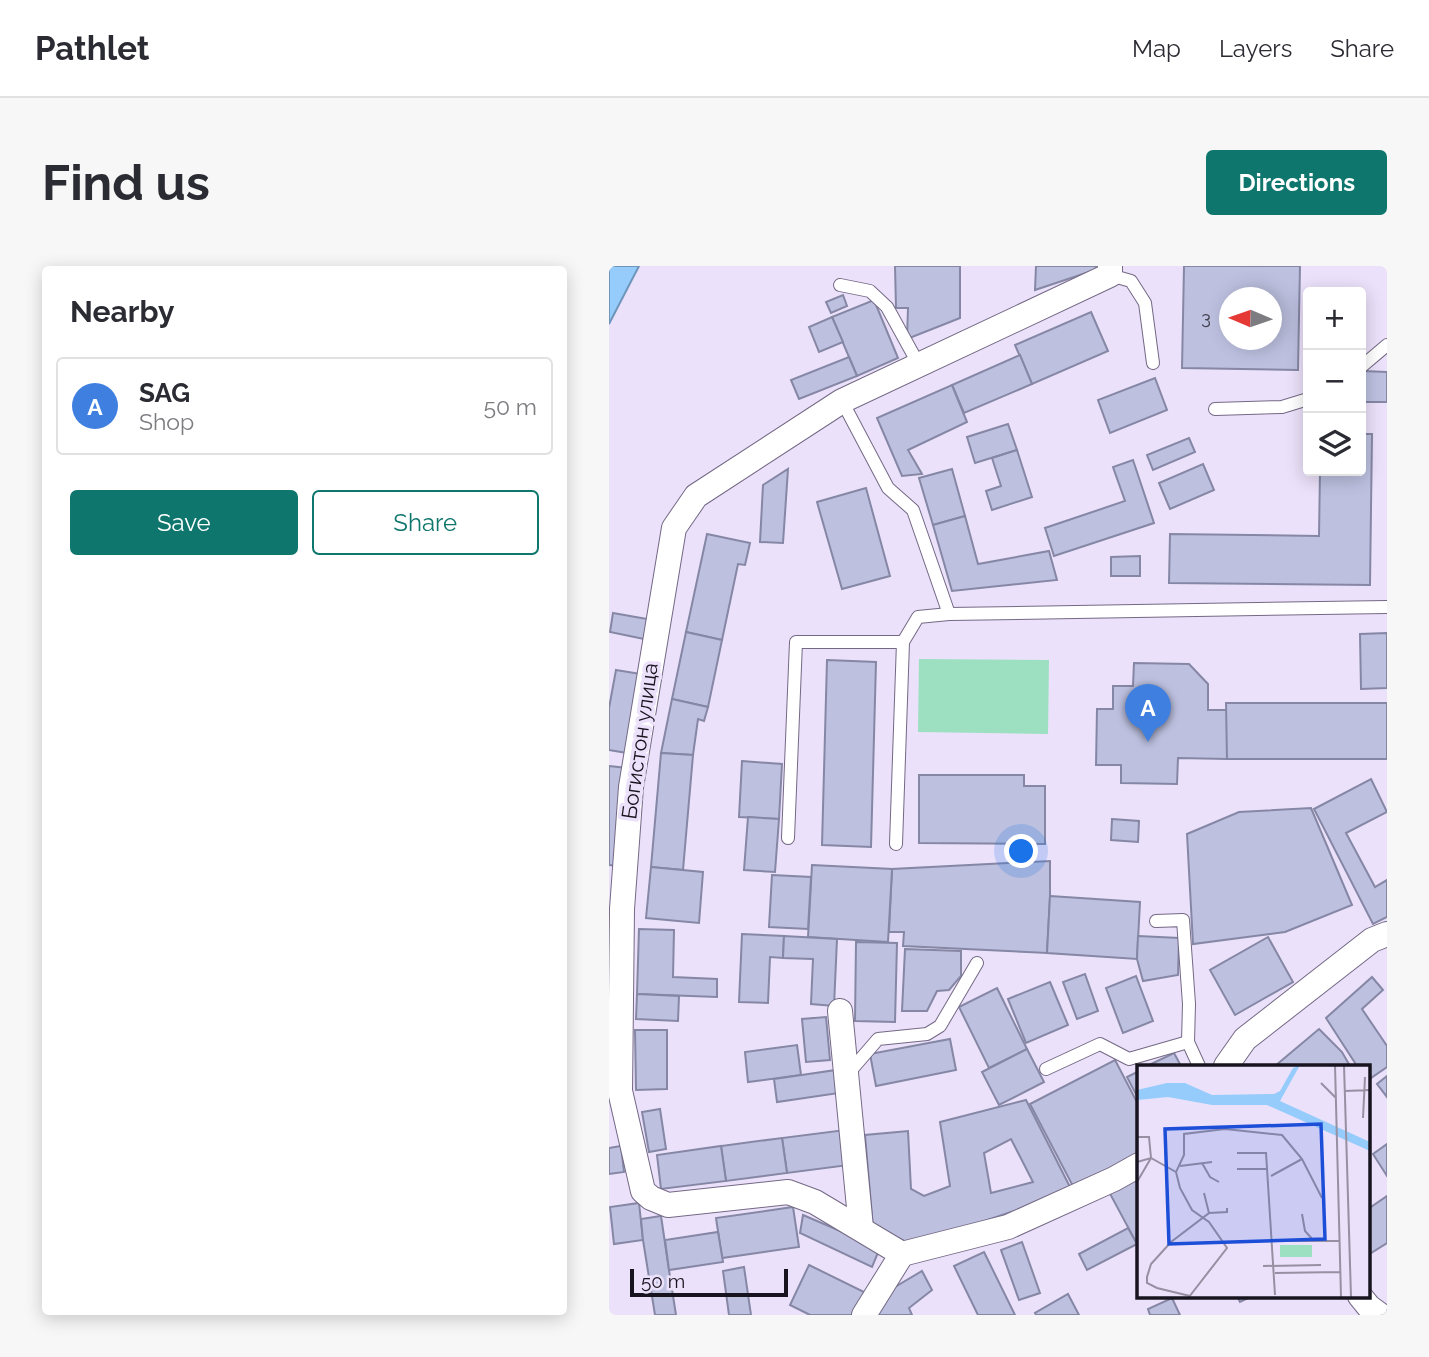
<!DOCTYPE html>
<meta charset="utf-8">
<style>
body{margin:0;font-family:Raleway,sans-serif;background:#f7f7f7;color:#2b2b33}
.controls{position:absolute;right:21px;top:21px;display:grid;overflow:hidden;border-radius:7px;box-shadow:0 4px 18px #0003}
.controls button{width:63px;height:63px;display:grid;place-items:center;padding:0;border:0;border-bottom:2px solid #e1e1e2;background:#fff;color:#2b2b33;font:35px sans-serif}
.compass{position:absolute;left:610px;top:21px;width:63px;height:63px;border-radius:50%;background:#fff;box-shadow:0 4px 18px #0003;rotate:272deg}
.scale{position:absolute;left:21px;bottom:18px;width:158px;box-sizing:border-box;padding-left:7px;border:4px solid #18141f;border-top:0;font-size:19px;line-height:24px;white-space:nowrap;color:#18141f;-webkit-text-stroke:5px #ebe1fa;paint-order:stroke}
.you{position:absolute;left:413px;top:586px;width:24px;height:24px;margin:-18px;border:5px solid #fff;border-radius:50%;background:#1a73e8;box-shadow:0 0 0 10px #1a73e833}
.badge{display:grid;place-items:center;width:46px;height:46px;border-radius:50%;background:#0f766e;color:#fff;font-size:23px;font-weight:700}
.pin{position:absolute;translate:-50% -58px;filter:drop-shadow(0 2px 4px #0008)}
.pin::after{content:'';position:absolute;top:37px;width:24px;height:21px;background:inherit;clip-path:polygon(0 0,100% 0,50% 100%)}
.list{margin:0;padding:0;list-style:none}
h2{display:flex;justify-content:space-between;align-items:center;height:91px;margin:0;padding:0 28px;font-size:30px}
h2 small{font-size:23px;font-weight:400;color:#7c7c81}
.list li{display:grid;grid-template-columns:46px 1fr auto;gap:21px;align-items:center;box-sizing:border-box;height:98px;margin:0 14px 14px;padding:0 14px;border:2px solid #e1e1e2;border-radius:7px}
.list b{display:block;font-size:26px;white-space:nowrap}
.list p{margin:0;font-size:23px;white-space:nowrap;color:#7c7c81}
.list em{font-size:23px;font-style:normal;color:#7c7c81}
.actions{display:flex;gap:14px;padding:21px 28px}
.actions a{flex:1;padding:16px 0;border:2px solid #0f766e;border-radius:7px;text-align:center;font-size:24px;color:#0f766e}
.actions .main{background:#0f766e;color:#fff}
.icon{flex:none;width:38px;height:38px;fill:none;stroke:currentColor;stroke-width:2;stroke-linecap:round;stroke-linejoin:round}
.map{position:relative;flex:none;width:778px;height:1049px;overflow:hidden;border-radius:7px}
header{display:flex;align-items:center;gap:42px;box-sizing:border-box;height:98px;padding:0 35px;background:#fff;border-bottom:2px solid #e1e1e2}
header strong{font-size:33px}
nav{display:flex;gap:38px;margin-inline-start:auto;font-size:24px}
.intro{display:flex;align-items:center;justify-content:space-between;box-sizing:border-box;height:168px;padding:0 42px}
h1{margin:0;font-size:49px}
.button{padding:18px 32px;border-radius:7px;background:#0f766e;color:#fff;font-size:24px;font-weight:700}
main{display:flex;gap:42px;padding:0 42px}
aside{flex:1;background:#fff;border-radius:7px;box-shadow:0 4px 18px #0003}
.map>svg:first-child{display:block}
.green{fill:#9ce0c1}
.water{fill:#95ccfc;stroke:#7095ba;stroke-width:2}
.building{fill:#bdc0df;stroke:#8587a5;stroke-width:2;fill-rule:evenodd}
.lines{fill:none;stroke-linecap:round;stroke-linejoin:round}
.service-casing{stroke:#746985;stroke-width:14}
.minor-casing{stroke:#746985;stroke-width:26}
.service{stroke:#fff;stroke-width:12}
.minor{stroke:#fff;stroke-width:24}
.labels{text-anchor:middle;stroke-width:7;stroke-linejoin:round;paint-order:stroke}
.number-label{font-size:18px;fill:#413f4f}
.street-label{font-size:21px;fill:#18141f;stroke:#ebe1fa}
.inset-road{fill:none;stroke:#978fa2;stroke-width:2}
.view{fill:#1d4ed8;fill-opacity:0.15;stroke:#1d4ed8;stroke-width:3.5}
.inset-edge{fill:none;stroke:#18141f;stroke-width:3.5}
</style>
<header>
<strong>Pathlet</strong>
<nav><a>Map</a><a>Layers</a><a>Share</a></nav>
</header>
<div class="intro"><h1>Find us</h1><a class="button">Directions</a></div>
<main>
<aside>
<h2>Nearby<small></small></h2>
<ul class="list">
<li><span class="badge" style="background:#3f7fe0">A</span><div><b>SAG</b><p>Shop</p></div><em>50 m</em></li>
</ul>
<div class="actions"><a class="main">Save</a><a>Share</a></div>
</aside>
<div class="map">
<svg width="778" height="1049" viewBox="0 0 778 1049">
<rect width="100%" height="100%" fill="#ebe1fa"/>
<!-- green -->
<path class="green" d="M310,393L440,394L439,468L309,466Z"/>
<!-- water -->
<path class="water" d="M0,0H30L0,58Z"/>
<!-- building -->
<g class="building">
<path d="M286,0H351V52L298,73L299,42H287Z"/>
<path d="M427,0H487L486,4L426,24Z"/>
<path d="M575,0H691L689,104L573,102ZM620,32H662V74H620Z"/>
<path d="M234,29L238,40L222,47L217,36Z"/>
<path d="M265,34L289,92L248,110L223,51Z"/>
<path d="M482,46L499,85L423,118L406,79Z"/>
<path d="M223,51L234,76L210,86L200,61Z"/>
<path d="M411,89L423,118L355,147L343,119Z"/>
<path d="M240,91L248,110L190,133L182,114Z"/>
<path d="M754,105L778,106V136H753Z"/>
<path d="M546,112L558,144L501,167L489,134Z"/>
<path d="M343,119L358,156L299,184L313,208L293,210L268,152Z"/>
<path d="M399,158L408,184L366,197L358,171Z"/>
<path d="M752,168H763L761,319L560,317L561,268L710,270L711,205H752Z"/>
<path d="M580,172L586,186L544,204L538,189Z"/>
<path d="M408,184L423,231L383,244L377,225L392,220L383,192Z"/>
<path d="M524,194L545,257L445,290L436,262L516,235L504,201Z"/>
<path d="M594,198L605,224L561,243L550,217Z"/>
<path d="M179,203L174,277L151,276L154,219Z"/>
<path d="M343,203L356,250L324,259L310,212Z"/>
<path d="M257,222L281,310L233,323L208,236Z"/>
<path d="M356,250L369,298L440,285L448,314L343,325L324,259Z"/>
<path d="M98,268L141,277L136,299L129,298L113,374L77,366Z"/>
<path d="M531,290V310H502V291Z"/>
<path d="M4,347L44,354L40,374L1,366Z"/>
<path d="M77,366L113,374L99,441L63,433Z"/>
<path d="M778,367V422L752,423L751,368Z"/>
<path d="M218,394L267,396L262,581L213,579Z"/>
<path d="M525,397L580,398L599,418V444H618V493L569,492L568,518L512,517V499H487L488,443H504V420H524Z"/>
<path d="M7,404L38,409L24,488L0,484V442Z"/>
<path d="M63,433L99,441L95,455L89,453L84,489L52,487Z"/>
<path d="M617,437H778V493H618Z"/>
<path d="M52,487L84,489L74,604L42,601Z"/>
<path d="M133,495L173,498L170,553L130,551Z"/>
<path d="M0,500L18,502L9,600L0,599Z"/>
<path d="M310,509H415V520H436V578L310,577Z"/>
<path d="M762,513L778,546L737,567L766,621L778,614V651L764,658L705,543Z"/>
<path d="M702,542L743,639L676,666L584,678L578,568L630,546Z"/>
<path d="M139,551L170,553L166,606L135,604Z"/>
<path d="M503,553L530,555L529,576L502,574Z"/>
<path d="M441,595V630L438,687L294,680L295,666H280L283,603Z"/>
<path d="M203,599L283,603L279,676L199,671Z"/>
<path d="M42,601L94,606L90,657L37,652Z"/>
<path d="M163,609L202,611L199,663L160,661Z"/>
<path d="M441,630L531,636L528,693L438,687Z"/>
<path d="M30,663L65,664L64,711L108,713V731L28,728Z"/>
<path d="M133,668L175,670L174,692L161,691L159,737L130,736Z"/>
<path d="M175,670L228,673L225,740L202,738L204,693L174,692Z"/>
<path d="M529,670L570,672L569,709L534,715L528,693Z"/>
<path d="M659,671L684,716L626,749L601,704Z"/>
<path d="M247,676L288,677L286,756L246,755Z"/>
<path d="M296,683L352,685V710L340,724L328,725L318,745H293Z"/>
<path d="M476,708L489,745L468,753L454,716Z"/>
<path d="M527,710L544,755L514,767L497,722Z"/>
<path d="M763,711L774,724L753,743L778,780V801L759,814V800H748L717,752Z"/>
<path d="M441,716L459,759L417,777L399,733Z"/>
<path d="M388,722L418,783L380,802L350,741Z"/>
<path d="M28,728L70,730L69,755L27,753Z"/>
<path d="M217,751L221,794L197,796L193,753Z"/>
<path d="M710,763L733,786L741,800H666Z"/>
<path d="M26,764H58V823L27,824Z"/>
<path d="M341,773L347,804L267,820L261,788Z"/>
<path d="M188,779L192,809L139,816L136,786Z"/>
<path d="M418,783L435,816L390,839L373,806Z"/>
<path d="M565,787L572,800H538Z"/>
<path d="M506,794L530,840V893L467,926L421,838Z"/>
<path d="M227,804L230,827L168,836L165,813Z"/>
<path d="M530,805V834L518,811Z"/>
<path d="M778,810V831L768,818Z"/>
<path d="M417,834L463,925L305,979L264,962L256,869L299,865L302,923L315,930L341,920L331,856ZM402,873L424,916L382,927L375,887Z"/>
<path d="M51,843L57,883L40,886L33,846Z"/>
<path d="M236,864L240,899L178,907L173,872Z"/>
<path d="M173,872L178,907L117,915L112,880Z"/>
<path d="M778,878V910L764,888Z"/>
<path d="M12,880L15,906L0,908V882Z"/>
<path d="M112,880L117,915L52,923L48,889Z"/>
<path d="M530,908V977L528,978L499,924Z"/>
<path d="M778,930V977L759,989V943Z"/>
<path d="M30,937L34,974L5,978L1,941Z"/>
<path d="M184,941L190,981L113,992L107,952Z"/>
<path d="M194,949L271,982L263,1001L191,967Z"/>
<path d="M52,950L60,1004L67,1049H46L34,974L32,953Z"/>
<path d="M519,962L528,978L478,1004L470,988Z"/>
<path d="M109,966L114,996L60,1004L56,974Z"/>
<path d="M413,976L431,1027L410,1034L392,984Z"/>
<path d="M375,986L406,1049H369L345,1000Z"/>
<path d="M200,999L257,1027L247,1049H201L181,1039Z"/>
<path d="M135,1001L142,1049H120L114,1005Z"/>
<path d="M313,1005L323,1024L300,1042L303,1049H264L286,1021Z"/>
<path d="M459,1028L470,1049H427L426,1047Z"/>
<path d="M628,1030H643L631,1036Z"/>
<path d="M563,1032L571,1049H541L539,1043Z"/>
</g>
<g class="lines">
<defs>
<g id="service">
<path d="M501,9L522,15L536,37L544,97"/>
<path d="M231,19L261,25L278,41L310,99"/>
<path d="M752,101L778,79"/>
<path d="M233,135L279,222L304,244L340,348"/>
<path d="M606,143L673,141L699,133"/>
<path d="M179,572L187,376H294"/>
<path d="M287,578L294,376L309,351L340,348L778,341"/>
<path d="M547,655L574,654L580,738L579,776"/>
<path d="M437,803L491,778L520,793L579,776L590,800"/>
<path d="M237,810L269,773L318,768L331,760L368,697"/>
</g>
<g id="minor">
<path d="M501,0V9L233,135L87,230L65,262L22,521L13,643L11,825L34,925L42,932L59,939L179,926L206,936L293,988L399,961L505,913L530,899"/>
<path d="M231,745L252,962"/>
<path d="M617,800L636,773L763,674L778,668"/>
<path d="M751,1030L760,1041L771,1049"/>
<path d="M255,1049L293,988"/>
</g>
</defs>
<!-- service casing -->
<use href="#service" class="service-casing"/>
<!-- minor casing -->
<use href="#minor" class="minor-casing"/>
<!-- service -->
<use href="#service" class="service"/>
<!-- minor -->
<use href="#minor" class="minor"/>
</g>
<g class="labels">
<!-- number labels -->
<g class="number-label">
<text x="597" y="58">3</text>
</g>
<!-- street labels -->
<g class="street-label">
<text transform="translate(31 475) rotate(-82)" y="7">Богистон улица</text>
</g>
</g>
<!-- overview -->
<g transform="translate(528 799)">
<rect width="233" height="233" fill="#ebe1fa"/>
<path d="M143,180H175V192H143Z" fill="#9ce0c1"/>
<path d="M163,0L143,36L233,77V86L130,40H75L31,32L0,35V25L30,18H48L75,30L137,29L143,26L156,3Z" fill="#95ccfc"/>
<path class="inset-road" d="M198,0L204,232M207,0L214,232M184,18L199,33M208,26L233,25M226,53L228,12M0,72H12L14,93L0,117M100,88H129L138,230M0,97L14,93L39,107M65,98L73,112L82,117M43,101L75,97M100,104H129M134,111L165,94M72,148L90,147V143M165,149L168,166L177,176M137,176H202M126,201L184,200M138,208L203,207M53,231L20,223L10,218V212L14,199L34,177L72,148L67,128M52,232L90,183L72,157L55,145L43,123L39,107L47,90V69L88,64L145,70L165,94L185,133"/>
<path class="view" d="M184,59L188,174L32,179L28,64Z"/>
<rect width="233" height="233" class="inset-edge"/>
</g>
</svg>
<div class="controls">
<button>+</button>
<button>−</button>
<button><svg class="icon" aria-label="layers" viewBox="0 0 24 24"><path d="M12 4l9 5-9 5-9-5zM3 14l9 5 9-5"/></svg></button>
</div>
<svg class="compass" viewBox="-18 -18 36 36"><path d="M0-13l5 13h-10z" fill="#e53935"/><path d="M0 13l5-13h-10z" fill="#7c7c81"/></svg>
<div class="scale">50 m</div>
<div class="you"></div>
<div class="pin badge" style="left:539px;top:476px;background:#3f7fe0">A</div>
</div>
</main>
